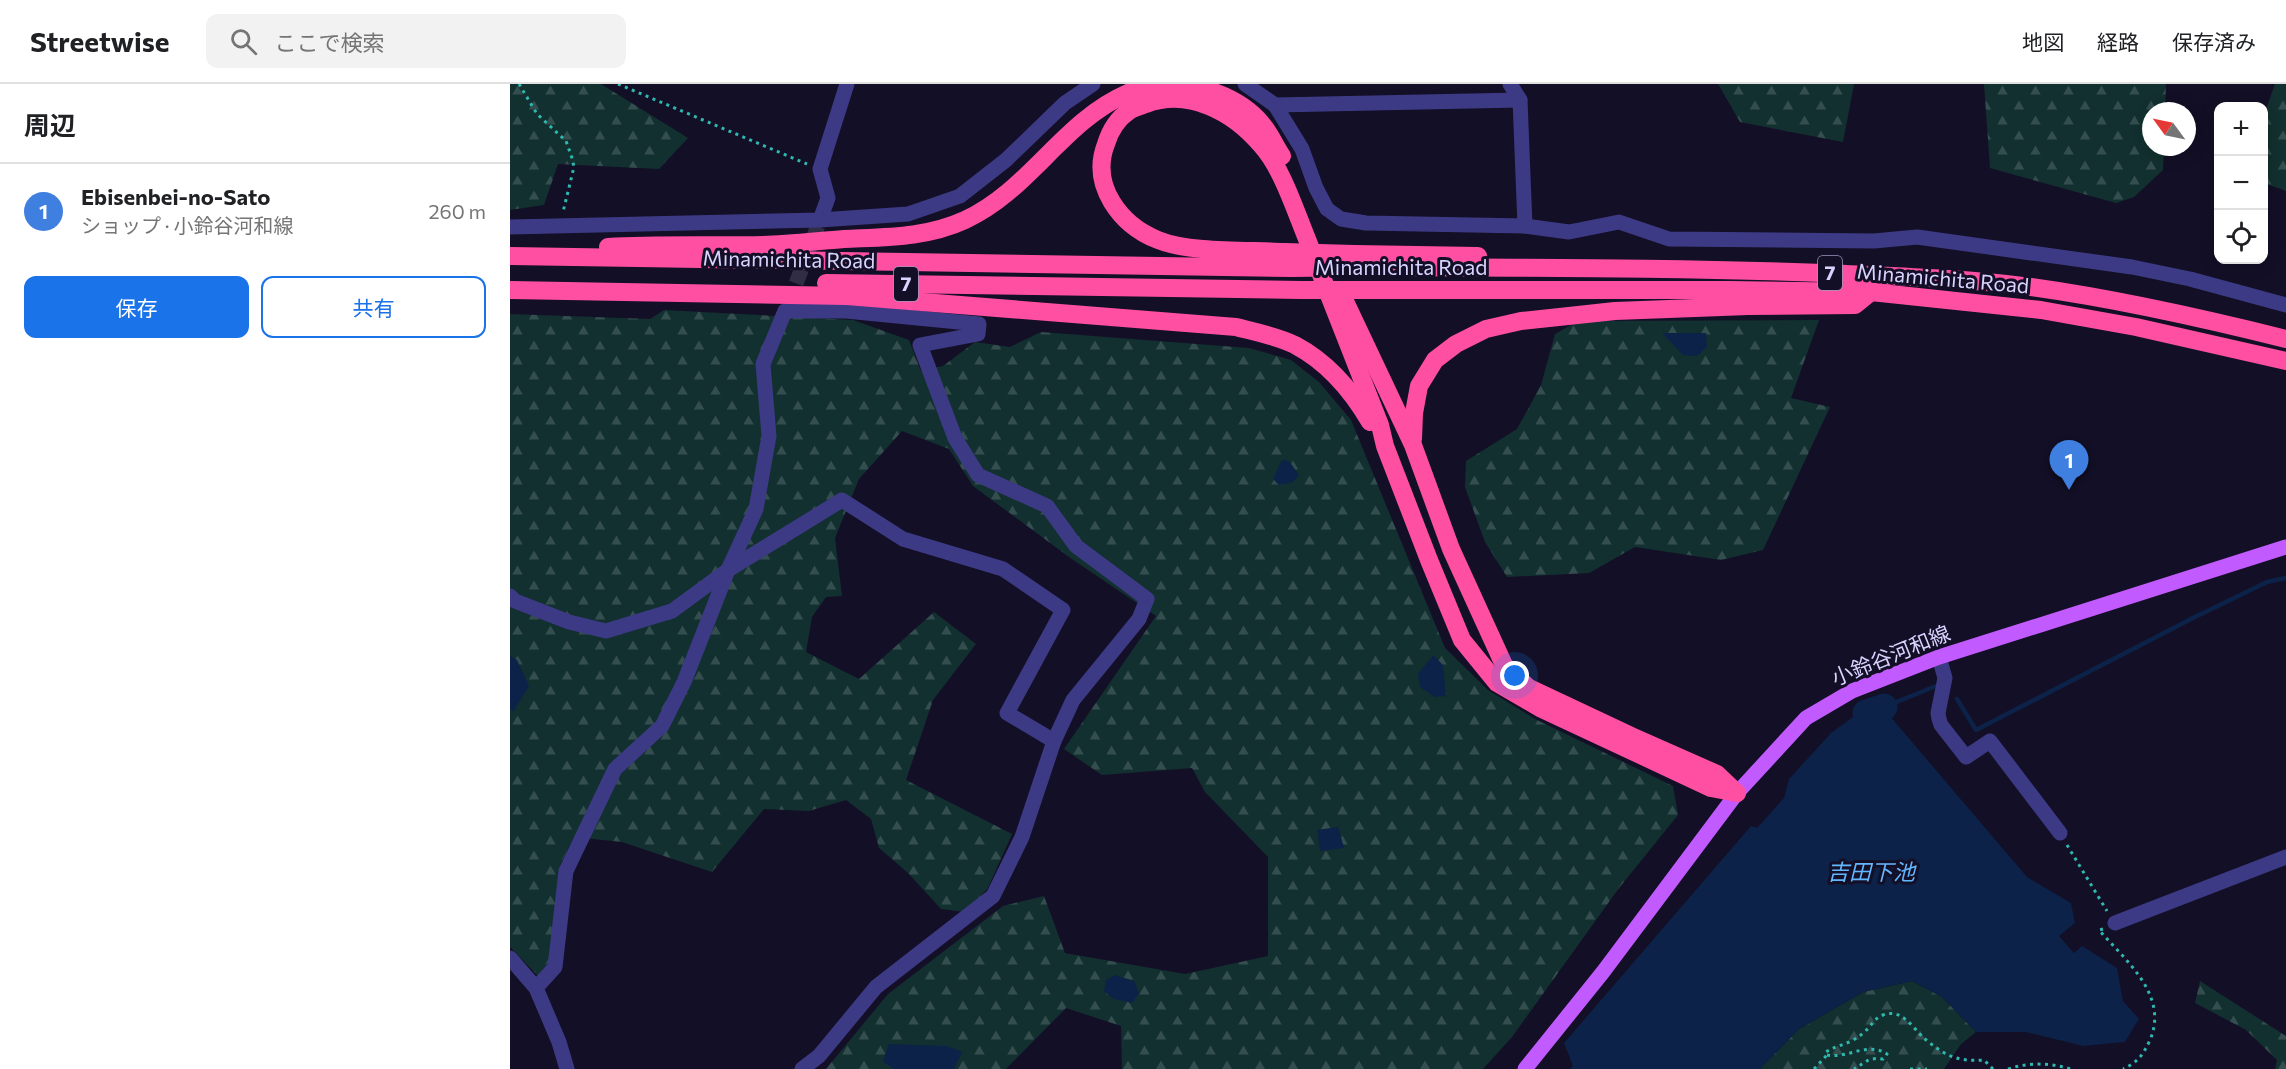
<!DOCTYPE html>
<html lang="ja">
<meta charset="utf-8">
<style>
body{margin:0;font-family:Commissioner,"Noto Sans JP",sans-serif;background:#f2f2f2;color:#202124}
.controls{position:absolute;right:18px;top:18px;display:grid;overflow:hidden;border-radius:12px;box-shadow:0 3px 15px #0003}
.controls button{width:54px;height:54px;display:grid;place-items:center;padding:0;border:0;border-bottom:2px solid #e0e0e0;background:#fff;color:#202124;font:30px sans-serif}
.compass{position:absolute;left:1632px;top:18px;width:54px;height:54px;border-radius:50%;background:#fff;box-shadow:0 3px 15px #0003;rotate:303deg}
.you{position:absolute;left:1005px;top:592px;width:21px;height:21px;margin:-15px;border:4px solid #fff;border-radius:50%;background:#1a73e8;box-shadow:0 0 0 9px #1a73e833}
.badge{display:grid;place-items:center;width:39px;height:39px;border-radius:50%;background:#1a73e8;color:#fff;font-size:20px;font-weight:700}
.pin{position:absolute;translate:-50% -50px;filter:drop-shadow(0 2px 3px #0008)}
.pin::after{content:'';position:absolute;top:32px;width:21px;height:18px;background:inherit;clip-path:polygon(0 0,100% 0,50% 100%)}
.list{margin:0;padding:0;list-style:none}
h2{display:flex;justify-content:space-between;align-items:center;height:78px;margin:0;padding:0 24px;font-size:26px}
h2 small{font-size:20px;font-weight:400;color:#757577}
.list li{display:grid;grid-template-columns:39px 1fr auto;gap:18px;align-items:center;box-sizing:border-box;height:96px;padding:0 24px;border-top:2px solid #e0e0e0}
.list b{display:block;font-size:22px;white-space:nowrap}
.list p{margin:0;font-size:20px;white-space:nowrap;color:#757577}
.list em{font-size:20px;font-style:normal;color:#757577}
.actions{display:flex;gap:12px;padding:18px 24px}
.actions a{flex:1;padding:14px 0;border:2px solid #1a73e8;border-radius:12px;text-align:center;font-size:21px;color:#1a73e8}
.actions .main{background:#1a73e8;color:#fff}
.icon{flex:none;width:33px;height:33px;fill:none;stroke:currentColor;stroke-width:2;stroke-linecap:round;stroke-linejoin:round}
.map{position:relative;flex:none;width:1776px;height:985px;overflow:hidden}
header{display:flex;align-items:center;gap:36px;box-sizing:border-box;height:84px;padding:0 30px;background:#fff;border-bottom:2px solid #e0e0e0}
header strong{font-size:28px}
nav{display:flex;gap:33px;margin-inline-start:auto;font-size:21px}
.search{width:420px;height:54px;background:#f2f2f2;display:flex;align-items:center;gap:15px;box-sizing:border-box;padding:0 21px;border-radius:12px;color:#757577;font-size:22px}
main{display:flex}
aside{flex:1;background:#fff}
.map>svg:first-child{display:block}
.forest{fill:url(#forest-firs)}
.water{fill:#0c2248}
.lines{fill:none;stroke-linecap:round;stroke-linejoin:round}
.stream{stroke:#0c2248;stroke-width:4.5}
.river{stroke:#0c2248;stroke-width:27}
.minor-tunnel{stroke:#312d47;stroke-width:15;stroke-dasharray:15 8;stroke-linecap:butt}
.path{stroke:#2fb8b0;stroke-width:3;stroke-dasharray:3 4.5;stroke-linecap:butt}
.minor{stroke:#3d3a85;stroke-width:15}
.major{stroke:#c25bff;stroke-width:15}
.highway{stroke:#ff4fa3;stroke-width:18}
.highway-bridge{stroke:#ff4fa3;stroke-width:18}
.labels{text-anchor:middle;stroke-width:6;stroke-linejoin:round;paint-order:stroke}
.shield{fill:#130f26;stroke:#9e99be;stroke-width:1.5}
.shield-label{font-size:20px;font-weight:bold;fill:#d9d4ff}
.street-label{font-size:21px;fill:#d9d4ff;stroke:#130f26}
.water-label{font-size:22px;font-style:italic;fill:#62b6ff;stroke:#130f26}
</style>
<header>
<strong>Streetwise</strong>
<div class="search"><svg class="icon" aria-label="search" viewBox="0 0 24 24"><circle cx="10" cy="10" r="6"/><path d="M15 15l6 6"/></svg>ここで検索</div>
<nav><a>地図</a><a>経路</a><a>保存済み</a></nav>
</header>
<main>
<aside>
<h2>周辺<small></small></h2>
<ul class="list">
<li><span class="badge" style="background:#3f7fe0">1</span><div><b>Ebisenbei-no-Sato</b><p>ショップ · 小鈴谷河和線</p></div><em>260 m</em></li>
</ul>
<div class="actions"><a class="main">保存</a><a>共有</a></div>
</aside>
<div class="map">
<svg width="1776" height="985" viewBox="0 0 1776 985">
<defs>
<pattern id="forest-firs" width="22" height="20" patternUnits="userSpaceOnUse" patternTransform="scale(1.5)"><rect width="22" height="20" fill="#12302f"/><path d="M5 1l3.5 6h-7zM16 11l3.5 6h-7z" fill="#344d4e"/></pattern>
</defs>
<rect width="100%" height="100%" fill="#130f26"/>
<!-- forest -->
<g class="forest">
<path d="M0,0H91L178,54L149,85L48,80L34,121L0,126Z"/>
<path d="M1208,0H1344L1333,58L1230,38Z"/>
<path d="M1474,0H1656L1655,27H1641V63H1654L1653,86L1624,113L1606,119L1480,84Z"/>
<path d="M1765,0H1776V107L1754,99V31Z"/>
<path d="M154,226L343,236L399,256L411,287L433,282L465,258L500,263L531,248L739,264L781,276L809,298L841,336L935,564L978,606L1025,635L1163,702L1168,731L1109,804L1002,953L973,985H612L611,942L556,924L496,985H316L378,910L493,822L534,812L555,869L675,890L758,872V773L695,708L682,684L592,691L554,665L646,532L559,473L463,402L439,365L392,347L349,395L325,454L332,512L316,513L302,533L296,568L349,595L424,528L466,560L423,616L396,696L502,750L478,804L455,828L431,825L398,789L369,764L361,735L336,716L299,727L254,725L202,788L112,758L64,753L50,781L41,875L28,892L0,863V230L140,235Z"/>
<path d="M1309,236L1281,314L1320,323L1253,466L1211,476L1125,463L1079,489L997,493L975,458L955,403L956,377L1007,345L1031,301L1045,250L1068,237Z"/>
<path d="M1402,897L1432,913L1466,948L1451,960L1434,985H1250L1289,945L1353,908Z"/>
<path d="M1690,897L1776,952V985H1765L1767,976L1736,946L1685,919Z"/>
</g>
<!-- water -->
<g class="water">
<path d="M1152,249H1196L1197,263L1187,272L1173,271Z"/>
<path d="M772,376L779,377L789,391L783,398L769,401L763,395Z"/>
<path d="M923,571L933,581L936,612L925,613L910,603L908,590Z"/>
<path d="M0,572L7,576L19,602L4,627L0,626Z"/>
<path d="M1354,625L1358,634L1379,631L1517,793L1561,819L1565,839L1549,852L1564,869L1572,862L1607,884L1613,917L1629,935L1615,958L1573,962L1516,948H1466L1432,913L1402,897L1353,908L1289,945L1250,985H1060L1063,982L1054,959L1241,742L1247,744L1274,714L1279,695L1321,649Z"/>
<path d="M828,743L834,764L810,767L807,746Z"/>
<path d="M605,891L624,897L629,909L622,919L604,915L594,907L596,896Z"/>
<path d="M379,960L437,962L452,968L444,985H383L373,977Z"/>
</g>
<g class="lines">
<!-- stream -->
<g class="stream">
<path d="M1447,615L1466,646L1683,534L1757,498L1776,494"/>
<path d="M1374,623L1426,602"/>
</g>
<!-- river -->
<path class="river" d="M1356,629L1374,623"/>
<!-- minor-tunnel -->
<path class="minor-tunnel" d="M278,221L310,136"/>
<!-- path -->
<g class="path">
<path d="M9,0L27,30L56,57L62,74L64,83L53,128"/>
<path d="M108,0L297,80"/>
<path d="M1557,761L1597,827"/>
<path d="M1593,845L1589,846C1616,877 1659,911 1640,956C1633,971 1628,978 1613,985"/>
<path d="M1317,971C1338,975 1357,957 1377,970L1373,975C1359,973 1356,978 1344,985"/>
<path d="M1304,985L1317,971L1316,968C1328,960 1340,961 1353,949C1361,943 1363,935 1373,931C1393,924 1402,944 1415,955C1421,960 1430,967 1438,971C1450,976 1461,977 1474,976L1483,985"/>
<path d="M1400,985H1417"/>
<path d="M1498,985C1519,978 1540,979 1561,985"/>
</g>
<!-- minor -->
<g class="minor">
<path d="M735,0L765,21L1010,16"/>
<path d="M1000,0L1010,16L1015,142L1059,148L1109,138L1159,155L1364,157L1407,153L1622,183L1680,195L1776,221"/>
<path d="M765,21L792,65L806,104L817,125L831,135L856,139L1015,142"/>
<path d="M310,136L318,114L310,85L337,0"/>
<path d="M0,143L310,136L398,130L450,112L496,76L555,19L583,0"/>
<path d="M0,512L5,517L59,538L96,547L162,527L218,486L332,416L393,455L493,485L553,526L497,629L544,657"/>
<path d="M1429,573L1435,594L1428,629L1429,635L1431,641L1456,673L1480,657L1550,749"/>
<path d="M1605,839L1776,773"/>
<path d="M0,874L26,904L49,958L57,985"/>
<path d="M26,904L45,883L56,787L105,685L152,642L174,598L218,486L246,425L259,352L253,280L275,227H336L469,240L468,250L410,261L445,354L468,391L537,422L566,462L637,515L629,535L563,616L544,657L512,753L483,812L366,903L309,972L292,985"/>
</g>
<!-- major -->
<path class="major" d="M1015,985L1093,888L1227,709L1296,634L1342,607L1429,573L1776,463"/>
<!-- highway -->
<g class="highway">
<path d="M665,0C697,2 735,16 755,44C761,52 766,63 772,72"/>
<path d="M98,163C150,160 201,162 253,161C280,160 307,157 334,155C375,153 416,154 455,136C520,106 553,37 618,9C632,3 648,2 663,0"/>
<path d="M774,168C738,166 680,169 648,156C610,141 580,101 596,60C600,47 607,35 619,27C623,24 630,22 636,20C679,4 723,28 751,61C772,84 785,126 797,155C821,217 846,279 870,341L875,362L919,476L952,556L987,599L1030,624L1201,704L1227,709"/>
<path d="M844,170L968,172"/>
<path d="M0,172L782,184"/>
<path d="M858,183C1010,184 1161,183 1313,189C1382,192 1453,194 1521,203C1608,215 1692,234 1776,255"/>
<path d="M316,199L791,206"/>
<path d="M0,206L337,212L726,243C745,248 767,252 785,261C817,278 842,307 860,338"/>
<path d="M864,206H1219L1361,208L1531,226L1626,243L1776,277"/>
<path d="M833,213L903,361L941,465L994,581L1019,604L1121,652L1207,690L1227,709"/>
<path d="M903,355L904,329L909,302L925,276L946,260L976,245L1011,237L1105,227L1238,222L1345,221L1361,208"/>
</g>
<!-- highway-bridge -->
<g class="highway-bridge">
<path d="M774,168L844,170"/>
<path d="M782,184L858,183"/>
<path d="M791,206H864"/>
</g>
</g>
<g class="labels">
<!-- shield labels -->
<g class="shield">
<rect x="1308" y="172" width="24" height="34" rx="4.5"/>
<rect x="384" y="183" width="24" height="34" rx="4.5"/>
</g>
<g class="shield-label">
<text x="1320" y="196">7</text>
<text x="396" y="207">7</text>
</g>
<!-- street labels -->
<g class="street-label">
<text transform="translate(279 176) rotate(1)" y="7">Minamichita Road</text>
<text x="891" y="191">Minamichita Road</text>
<text transform="translate(1433 195) rotate(5)" y="7">Minamichita Road</text>
<text transform="translate(1381 572) rotate(-22)" y="7">小鈴谷河和線</text>
</g>
<!-- water labels -->
<g class="water-label">
<text x="1361" y="796">吉田下池</text>
</g>
</g>
</svg>
<div class="controls">
<button>+</button>
<button>−</button>
<button><svg class="icon" aria-label="locate" viewBox="0 0 24 24"><circle cx="12" cy="12" r="6"/><path d="M12 2v4M12 18v4M2 12h4M18 12h4"/></svg></button>
</div>
<svg class="compass" viewBox="-18 -18 36 36"><path d="M0-13l5 13h-10z" fill="#e53935"/><path d="M0 13l5-13h-10z" fill="#757577"/></svg>
<div class="you"></div>
<div class="pin badge" style="left:1559px;top:406px;background:#3f7fe0">1</div>
</div>
</main>
